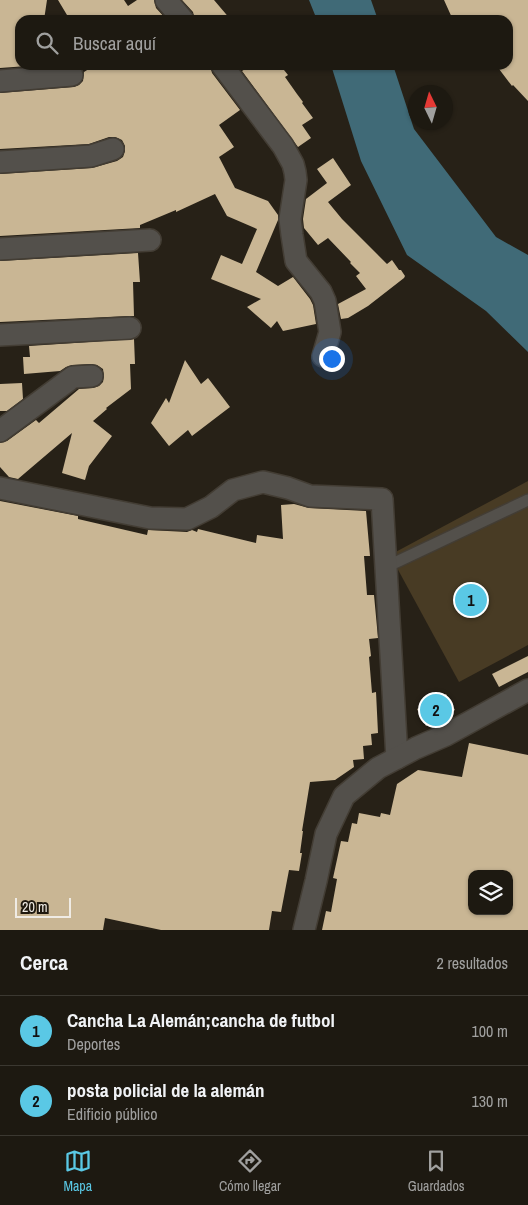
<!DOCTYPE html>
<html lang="es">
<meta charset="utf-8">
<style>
body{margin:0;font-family:"Archivo Narrow",sans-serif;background:#25221a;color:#f1f3f6}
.controls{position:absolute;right:15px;bottom:15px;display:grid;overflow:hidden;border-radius:10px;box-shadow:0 1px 4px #0004}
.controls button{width:45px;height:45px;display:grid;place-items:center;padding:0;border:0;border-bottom:1px solid #3b3831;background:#1d1911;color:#f1f3f6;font:25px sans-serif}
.compass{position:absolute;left:408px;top:85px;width:45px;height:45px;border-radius:50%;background:#1d1911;box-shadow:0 1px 4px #0004;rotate:355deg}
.scale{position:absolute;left:15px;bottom:12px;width:56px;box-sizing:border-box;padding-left:5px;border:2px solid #efebe4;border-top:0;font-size:14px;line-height:18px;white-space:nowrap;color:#efebe4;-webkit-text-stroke:4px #1e180e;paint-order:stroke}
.you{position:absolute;left:331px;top:358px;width:18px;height:18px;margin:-12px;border:4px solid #fff;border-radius:50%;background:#1a73e8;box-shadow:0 0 0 8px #1a73e833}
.badge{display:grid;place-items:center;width:32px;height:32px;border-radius:50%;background:#5ac8e5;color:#111;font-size:16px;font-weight:700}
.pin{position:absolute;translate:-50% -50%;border:2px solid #fff;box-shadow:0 1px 5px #0006}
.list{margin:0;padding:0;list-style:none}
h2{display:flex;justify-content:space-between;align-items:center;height:65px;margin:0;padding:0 20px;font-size:21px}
h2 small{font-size:16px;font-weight:400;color:#a0a09f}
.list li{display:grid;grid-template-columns:32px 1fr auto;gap:15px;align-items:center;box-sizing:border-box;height:70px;padding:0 20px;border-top:1px solid #3b3831}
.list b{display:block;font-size:19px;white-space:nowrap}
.list p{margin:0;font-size:16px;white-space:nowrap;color:#a0a09f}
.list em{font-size:16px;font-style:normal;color:#a0a09f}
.icon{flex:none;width:28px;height:28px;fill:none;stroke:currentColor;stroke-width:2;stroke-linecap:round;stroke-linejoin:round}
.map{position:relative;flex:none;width:528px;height:930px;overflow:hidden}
.search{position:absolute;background:#1d1911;box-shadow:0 1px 4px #0004;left:15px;right:15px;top:15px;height:55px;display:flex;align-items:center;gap:12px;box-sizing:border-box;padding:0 18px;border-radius:15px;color:#a0a09f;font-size:19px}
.sheet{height:205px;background:#1d1911}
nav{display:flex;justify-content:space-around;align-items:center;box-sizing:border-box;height:70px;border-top:1px solid #3b3831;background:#1d1911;font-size:14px;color:#a0a09f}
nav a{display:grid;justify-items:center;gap:2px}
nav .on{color:#5ac8e5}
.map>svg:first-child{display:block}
.green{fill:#483b24}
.water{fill:#406a77}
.building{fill:#c9b694;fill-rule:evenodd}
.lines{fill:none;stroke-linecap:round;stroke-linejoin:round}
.service-casing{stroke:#433d34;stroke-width:14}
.minor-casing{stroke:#433d34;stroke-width:24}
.service{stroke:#53504b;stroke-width:11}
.minor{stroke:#53504b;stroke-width:21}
</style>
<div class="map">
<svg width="528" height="930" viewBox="0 0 528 930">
<rect width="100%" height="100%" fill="#272117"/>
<!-- green -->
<path class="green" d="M528,481V645L459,682L390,555Z"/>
<!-- water -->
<g class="water">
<path d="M309,0H371L378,20H317Z"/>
<path d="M331,65H393L414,129L496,237L528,255V352L486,311L407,255L361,161Z"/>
</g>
<!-- building -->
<g class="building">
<path d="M0,0H47L44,20H20V65H41L0,68Z"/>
<path d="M58,0H124L128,6L137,0H154L156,8L167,20H70Z"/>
<path d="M182,0H214L231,20H195L193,12Z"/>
<path d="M444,0H528V101L513,85L512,86L496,65H508V20H484L480,15L473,20H453Z"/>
<path d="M95,65H210L212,73L240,110L219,125L234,147L219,157L235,188L268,201L278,215V220L256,272L278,286L293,277L310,299L313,305L316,324L283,331L277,321L271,328L247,307L261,299L211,279L221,255L242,264L257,229L227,216L215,194L176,212V210L140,225V228L0,236V174L92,168L117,161L123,157L125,151V146L122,140L115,137H109L89,144L0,149V93L74,87L79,85L83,81L84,72Z"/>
<path d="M251,65H280L288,75L285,77L297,94L303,102L302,103L313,118L302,125L311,138L298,147L242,71Z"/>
<path d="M333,158L351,185L328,202L342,219L387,264L392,260L399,270H401L405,276L404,278L368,306L348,318L341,319L338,304L366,289L356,276L360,273L350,263L351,262L328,238L318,245L304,228L303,219L306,199L327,183L317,169Z"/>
<path d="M138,253L140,282H133L134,316H129L0,322V261Z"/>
<path d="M134,339L135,364H130L131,389L106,408L107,409L93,421L112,436L89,466L85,480L62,473L72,433L18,479L9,477L0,467V443L7,441L36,420L39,423L79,389L93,388L99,386L103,382L104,376L103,369L97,365L91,364L72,365L66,367L60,371L24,374L23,357H30L29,346Z"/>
<path d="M185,360L201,384L208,378L230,407L192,436L188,430L169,446L151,423L166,398L169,403Z"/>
<path d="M22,383L23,399L7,411H0V384Z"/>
<path d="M0,501L78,516V519L147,535L148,530L187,532L192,530L197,532L198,529L256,543L257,535L283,539L281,505L294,504L309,508L366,511L370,556H364L367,595H374L378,638L369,639L371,656L369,657L372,693L376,692L378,733L371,734L372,745L363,746L364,759L353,760L354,767L335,780L310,782L302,831H303L300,853H302L299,871L289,870L281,912L272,911L269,930H161L105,918L103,930H0Z"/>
<path d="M528,656V672L499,687L492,674Z"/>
<path d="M446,694L455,710L426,726L417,709Z"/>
<path d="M469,743L528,755V930H322L326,911L331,912L337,879L333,878L341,841L348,842L352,823L357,824L359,813L380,817L381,813L390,815L397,784L418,770L462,777ZM472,874H509V911H472Z"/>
</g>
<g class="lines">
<defs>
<path id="service" d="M386,567L528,500"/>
<g id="minor">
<path d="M166,0L183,20"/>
<path d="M222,65L283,146L293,164L295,172L296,180L290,219L292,235L296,261L321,292L325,301L330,332L323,356"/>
<path d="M0,81L72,75"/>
<path d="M0,162L91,156L113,149"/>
<path d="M0,249L150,240"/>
<path d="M0,335L130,328"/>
<path d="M0,431L73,377L92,376"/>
<path d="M0,488L150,518L187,519L211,507L233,490L263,482L288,488L310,496L382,499L397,758"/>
<path d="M304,930L316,881L326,834L344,796L378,768L416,748L446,735L528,690"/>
</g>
</defs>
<!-- service casing -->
<use href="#service" class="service-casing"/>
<!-- minor casing -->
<use href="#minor" class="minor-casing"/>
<!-- service -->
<use href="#service" class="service"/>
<!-- minor -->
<use href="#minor" class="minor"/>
</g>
</svg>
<div class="controls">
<button><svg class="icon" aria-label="layers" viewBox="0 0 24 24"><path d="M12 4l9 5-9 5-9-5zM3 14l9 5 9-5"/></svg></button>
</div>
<svg class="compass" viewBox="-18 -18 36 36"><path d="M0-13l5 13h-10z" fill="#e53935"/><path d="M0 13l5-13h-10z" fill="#a0a09f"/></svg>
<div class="scale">20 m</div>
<div class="you"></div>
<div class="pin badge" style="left:471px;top:600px">1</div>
<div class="pin badge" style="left:436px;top:710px">2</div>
<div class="search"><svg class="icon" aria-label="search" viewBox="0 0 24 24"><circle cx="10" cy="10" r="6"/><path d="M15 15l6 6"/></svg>Buscar aquí</div>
</div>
<section class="sheet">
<h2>Cerca<small>2 resultados</small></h2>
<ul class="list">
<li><span class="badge">1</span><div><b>Cancha La Alemán;cancha de futbol</b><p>Deportes</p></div><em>100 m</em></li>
<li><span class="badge">2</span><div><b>posta policial de la alemán</b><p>Edificio público</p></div><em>130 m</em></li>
</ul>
</section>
<nav>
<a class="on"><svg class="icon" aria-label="map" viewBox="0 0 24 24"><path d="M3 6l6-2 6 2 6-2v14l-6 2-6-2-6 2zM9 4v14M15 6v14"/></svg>Mapa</a>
<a><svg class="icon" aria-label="directions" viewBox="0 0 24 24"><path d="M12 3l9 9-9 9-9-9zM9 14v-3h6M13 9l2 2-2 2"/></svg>Cómo llegar</a>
<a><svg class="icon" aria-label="saved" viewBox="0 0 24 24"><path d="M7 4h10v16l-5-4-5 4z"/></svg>Guardados</a>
</nav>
